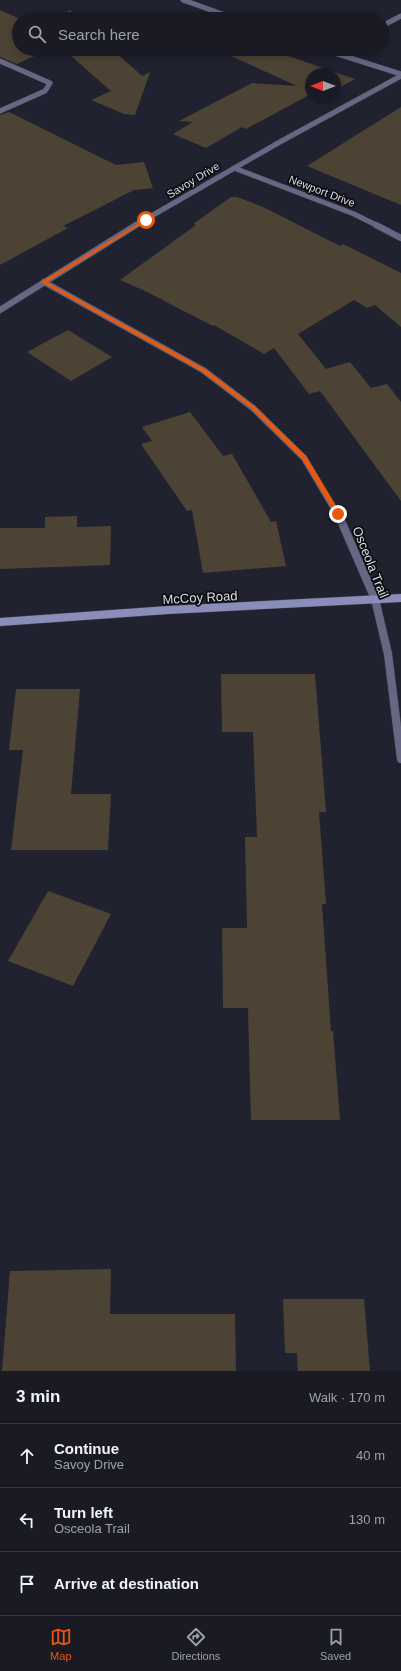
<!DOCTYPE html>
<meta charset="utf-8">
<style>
body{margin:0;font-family:Helvetica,sans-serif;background:#262731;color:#f1f3f6}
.compass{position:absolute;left:305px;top:68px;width:36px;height:36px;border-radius:50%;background:#191a24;box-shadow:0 2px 10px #0003;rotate:270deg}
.stop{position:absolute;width:12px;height:12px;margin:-9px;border:3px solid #ea580c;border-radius:50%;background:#fff}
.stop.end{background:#ea580c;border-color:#fff;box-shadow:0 1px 4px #0008}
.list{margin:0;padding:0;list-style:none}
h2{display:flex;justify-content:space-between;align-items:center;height:52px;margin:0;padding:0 16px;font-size:17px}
h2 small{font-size:13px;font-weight:400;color:#9fa1a6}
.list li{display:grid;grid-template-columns:26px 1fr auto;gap:12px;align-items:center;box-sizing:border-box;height:64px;padding:0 16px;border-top:1px solid #373841}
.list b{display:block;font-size:15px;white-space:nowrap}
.list p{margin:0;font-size:13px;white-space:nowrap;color:#9fa1a6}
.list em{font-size:13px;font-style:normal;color:#9fa1a6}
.icon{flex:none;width:22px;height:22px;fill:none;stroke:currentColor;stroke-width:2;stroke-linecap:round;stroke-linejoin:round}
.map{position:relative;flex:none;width:401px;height:1371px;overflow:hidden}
.search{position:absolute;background:#191a24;box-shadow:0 2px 10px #0003;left:12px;right:12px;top:12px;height:44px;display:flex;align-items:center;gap:10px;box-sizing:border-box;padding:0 14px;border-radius:22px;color:#9fa1a6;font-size:15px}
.sheet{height:244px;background:#191a24}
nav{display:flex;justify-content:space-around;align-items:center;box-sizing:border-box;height:56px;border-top:1px solid #373841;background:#191a24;font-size:11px;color:#9fa1a6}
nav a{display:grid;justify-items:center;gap:2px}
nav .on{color:#ea580c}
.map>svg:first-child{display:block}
.building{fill:#4d4335}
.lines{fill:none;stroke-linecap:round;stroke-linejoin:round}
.street-far2-casing{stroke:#3b3c49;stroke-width:5.5}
.street-far1-casing{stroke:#3b3c49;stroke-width:7}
.street-casing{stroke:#3b3c49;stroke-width:9}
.secondary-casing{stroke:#3b3c49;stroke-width:9}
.street-far2{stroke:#656783;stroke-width:5}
.street-far1{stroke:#656783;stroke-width:6}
.street{stroke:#656783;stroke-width:8}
.secondary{stroke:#8a8cb9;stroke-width:8}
.route{fill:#ea580c}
.labels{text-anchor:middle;stroke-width:3.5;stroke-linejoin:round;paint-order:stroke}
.far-street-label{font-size:11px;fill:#dbdbe5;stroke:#0c0c12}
.street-label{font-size:13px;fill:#dbdbe5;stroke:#0c0c12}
</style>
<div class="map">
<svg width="401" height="1371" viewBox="0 0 401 1371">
<rect width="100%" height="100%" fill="#212230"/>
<!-- building -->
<g class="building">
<path d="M0,10L20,19L19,49H49L17,64L0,57Z"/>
<path d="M70,10L80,19H55Z"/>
<path d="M63,49H112L142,76L150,72L135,115L124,114L91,100L111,91Z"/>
<path d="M234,49H268L355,79L335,90V74H311V94L246,129L242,127L206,148L173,134L193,122L179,121L252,83L297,86L231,56Z"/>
<path d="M401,107V205L307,166Z"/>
<path d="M9,112L116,165L144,162L153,188L134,190L63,226L68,228L0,265V115Z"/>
<path d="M231,197H237L263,207L340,246L343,244L401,273V327L375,305L367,308L354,300L298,334L326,369L350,362L371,388L387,384L401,402V501L320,391L309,394L274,348L264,354L214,325L213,326L145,291L120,280L196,225L193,224Z"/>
<path d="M68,330L112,357L71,381L27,352Z"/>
<path d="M190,412L223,456L232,454L271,522L276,521L286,566L203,573L192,510L187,511L141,444L152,441L142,427Z"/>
<path d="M77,516V527L111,526L110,565L0,569V528H45V517Z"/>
<path d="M221,674H315L326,812H319L326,904H322L331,1031H333L340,1120H251L248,1008H223L222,928H247L245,837H257L253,732H222Z"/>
<path d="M16,689H80L71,794H111L108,850H11L23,750H9Z"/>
<path d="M48,891L111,914L73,986L8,961Z"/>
<path d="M111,1269L110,1314H235L236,1371H2L10,1271Z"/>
<path d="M283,1299H364L370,1371H298L297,1353H285Z"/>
</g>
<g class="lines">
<defs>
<g id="street-far2">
<path d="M183,0L236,19"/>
<path d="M382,26L401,16"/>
<path d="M322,49L401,74"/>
<path d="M0,61L50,83L45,91L0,111"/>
<path d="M234,168L354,214L378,226"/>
<path d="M134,226L278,143L401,76"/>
</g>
<g id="street-far1">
<path d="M376,225L401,238"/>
<path d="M44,282L203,370L253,408L304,458L339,517"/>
<path d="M0,310L136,225"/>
</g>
<path id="street" d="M339,516L375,599L388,654L401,759"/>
<path id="secondary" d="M0,622L168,610L401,598"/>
</defs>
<!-- street-far2 casing -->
<use href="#street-far2" class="street-far2-casing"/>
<!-- street-far1 casing -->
<use href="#street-far1" class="street-far1-casing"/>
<!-- street casing -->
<use href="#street" class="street-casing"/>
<!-- secondary casing -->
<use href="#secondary" class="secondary-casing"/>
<!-- street-far2 -->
<use href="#street-far2" class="street-far2"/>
<!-- street-far1 -->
<use href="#street-far1" class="street-far1"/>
<!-- street -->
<use href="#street" class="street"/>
<!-- secondary -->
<use href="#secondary" class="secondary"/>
</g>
<!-- route -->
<path class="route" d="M144,220H148L47,282L205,369L255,407L306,456L341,514L340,515H336L302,459L252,409L201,371L41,282Z"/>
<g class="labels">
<!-- far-street labels -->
<g class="far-street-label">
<text transform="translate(193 180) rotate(-31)" y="4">Savoy Drive</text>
<text transform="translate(322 191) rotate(21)" y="4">Newport Drive</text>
</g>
<!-- street labels -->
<g class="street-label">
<text transform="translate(371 562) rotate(68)" y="5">Osceola Trail</text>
<text transform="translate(200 597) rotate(-3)" y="5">McCoy Road</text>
</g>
</g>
</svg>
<svg class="compass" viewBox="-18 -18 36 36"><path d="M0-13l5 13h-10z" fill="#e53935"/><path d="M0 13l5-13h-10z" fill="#9fa1a6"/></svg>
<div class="stop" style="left:146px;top:220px"></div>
<div class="stop end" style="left:338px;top:514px"></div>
<div class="search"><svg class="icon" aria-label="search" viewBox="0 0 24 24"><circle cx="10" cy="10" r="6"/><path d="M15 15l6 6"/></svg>Search here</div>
</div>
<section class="sheet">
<h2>3 min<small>Walk · 170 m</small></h2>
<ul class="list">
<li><svg class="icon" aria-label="ahead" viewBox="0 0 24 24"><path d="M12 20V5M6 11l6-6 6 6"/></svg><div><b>Continue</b><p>Savoy Drive</p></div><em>40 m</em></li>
<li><svg class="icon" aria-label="left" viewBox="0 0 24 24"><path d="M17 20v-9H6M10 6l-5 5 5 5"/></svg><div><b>Turn left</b><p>Osceola Trail</p></div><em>130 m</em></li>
<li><svg class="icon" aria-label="arrive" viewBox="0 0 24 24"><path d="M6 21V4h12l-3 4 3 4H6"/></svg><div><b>Arrive at destination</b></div></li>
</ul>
</section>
<nav>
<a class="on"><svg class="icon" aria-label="map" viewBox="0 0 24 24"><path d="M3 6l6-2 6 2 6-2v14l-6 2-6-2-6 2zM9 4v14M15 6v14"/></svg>Map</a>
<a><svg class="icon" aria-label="directions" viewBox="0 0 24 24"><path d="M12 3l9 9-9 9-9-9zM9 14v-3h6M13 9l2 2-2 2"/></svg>Directions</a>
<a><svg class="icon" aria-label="saved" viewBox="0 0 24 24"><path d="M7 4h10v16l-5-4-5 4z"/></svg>Saved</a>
</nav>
